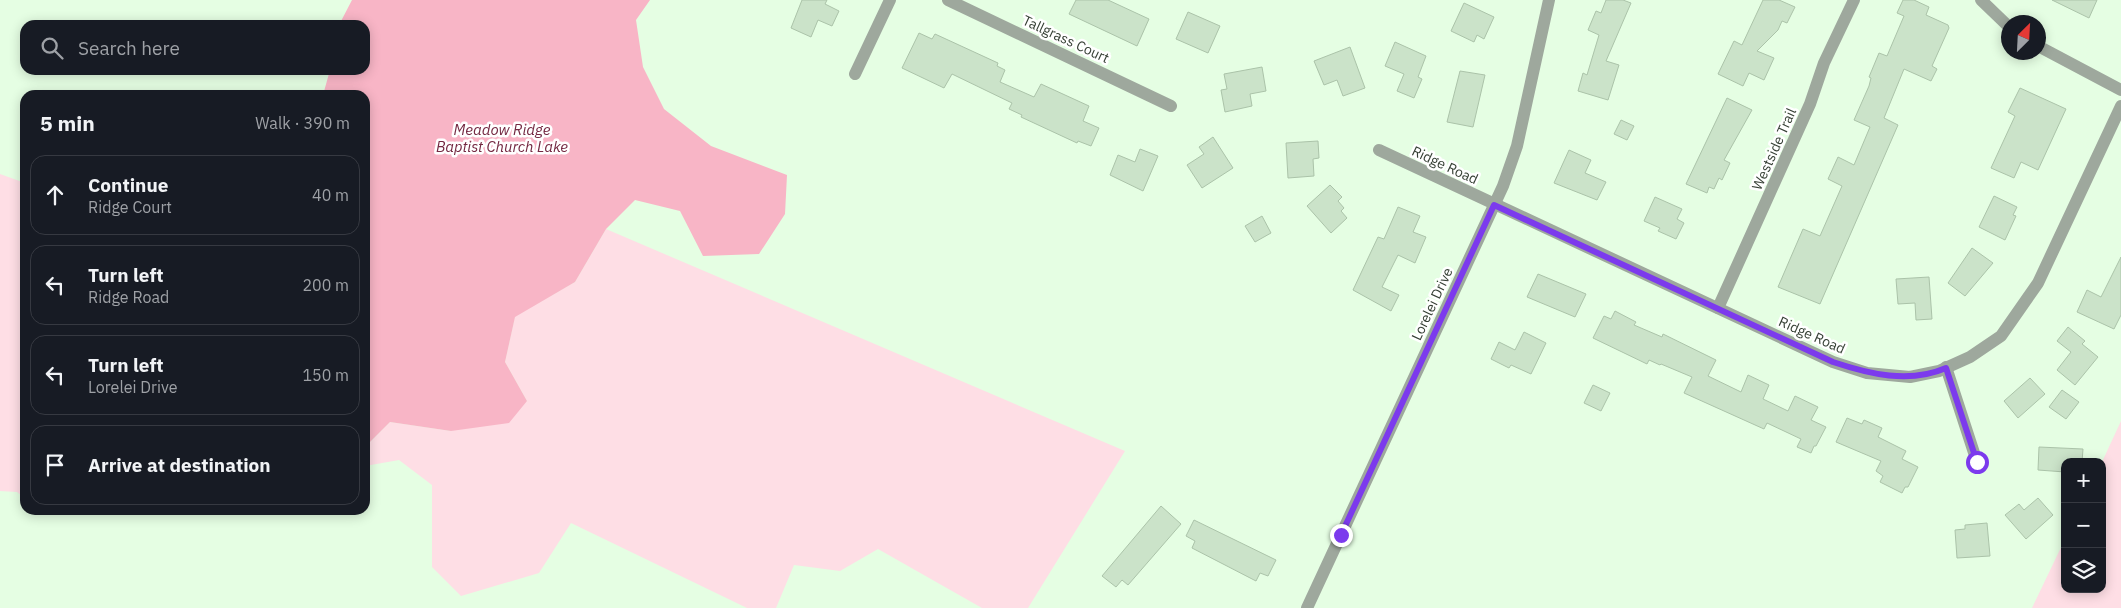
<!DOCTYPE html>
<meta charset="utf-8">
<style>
body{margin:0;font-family:"IBM Plex Sans",sans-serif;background:#20242c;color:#f1f3f6}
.controls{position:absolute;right:15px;bottom:15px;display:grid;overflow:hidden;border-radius:10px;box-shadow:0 2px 12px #0003}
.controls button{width:45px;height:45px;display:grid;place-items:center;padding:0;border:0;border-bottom:1px solid #363941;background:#171b24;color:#f1f3f6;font:25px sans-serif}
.compass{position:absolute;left:2001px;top:15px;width:45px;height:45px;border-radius:50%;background:#171b24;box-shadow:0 2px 12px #0003;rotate:24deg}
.stop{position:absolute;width:15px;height:15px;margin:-11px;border:4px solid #7c3aed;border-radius:50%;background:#fff}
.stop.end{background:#7c3aed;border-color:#fff;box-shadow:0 1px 5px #0008}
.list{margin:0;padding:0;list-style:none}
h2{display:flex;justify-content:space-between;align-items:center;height:65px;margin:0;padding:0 20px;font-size:21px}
h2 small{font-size:16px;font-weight:400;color:#9ea1a6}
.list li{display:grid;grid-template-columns:32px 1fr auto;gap:15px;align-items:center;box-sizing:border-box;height:80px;margin:0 10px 10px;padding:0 10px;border:1px solid #363941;border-radius:15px}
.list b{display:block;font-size:19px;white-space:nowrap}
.list p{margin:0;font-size:16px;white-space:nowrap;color:#9ea1a6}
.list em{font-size:16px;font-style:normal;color:#9ea1a6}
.icon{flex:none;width:28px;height:28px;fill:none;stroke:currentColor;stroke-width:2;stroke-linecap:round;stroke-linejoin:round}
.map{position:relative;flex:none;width:2121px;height:608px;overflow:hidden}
.search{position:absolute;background:#171b24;box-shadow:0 2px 12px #0003;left:20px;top:20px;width:350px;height:55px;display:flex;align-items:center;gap:12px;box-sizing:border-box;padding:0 18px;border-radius:15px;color:#9ea1a6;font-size:19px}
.panel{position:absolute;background:#171b24;box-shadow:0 2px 12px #0003;left:20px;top:90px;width:350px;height:425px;border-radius:15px}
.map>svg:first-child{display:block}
.green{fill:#fedee5}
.water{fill:#f8b5c6}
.building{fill:#cbe3c9;stroke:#abc3a9}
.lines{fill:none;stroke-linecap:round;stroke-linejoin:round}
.street{stroke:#9ea89d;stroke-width:12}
.route{stroke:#7c3aed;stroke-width:6}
.labels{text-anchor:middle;stroke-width:5;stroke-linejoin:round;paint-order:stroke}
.street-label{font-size:14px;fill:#353f34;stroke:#fff}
.water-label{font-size:15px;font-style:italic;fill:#742842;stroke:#fff}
</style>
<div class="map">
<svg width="2121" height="608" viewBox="0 0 2121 608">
<rect width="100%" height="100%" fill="#e5fee3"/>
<!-- green -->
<g class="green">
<path d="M0,174L25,183V498L17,492L0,491Z"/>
<path d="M606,229L1125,451L1028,608H982L878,549L840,571L794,565L776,608H747L571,523L539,573L461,596L432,567V485L399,460L365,466V447L390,422L451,431L527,401L505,362L515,316L575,282Z"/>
<path d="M2121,421V608H2032L2065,539V589H2102V462Z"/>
</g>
<!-- water -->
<path class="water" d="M352,0H650L636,20L643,67L664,109L711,146L787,175L785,214L759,254L703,256L680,211L635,200L606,229L575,282L515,317L505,362L527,401L509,423L451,431L390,422L365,447V95H323L330,70H365V25H339Z"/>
<!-- building -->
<g class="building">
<path d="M802,0H827L825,4L839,11L832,26L818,20L811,37L791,28Z"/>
<path d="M1076,0H1108L1149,19L1137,46L1069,14Z"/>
<path d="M1606,0H1623L1631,3L1606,61L1619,65L1608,100L1578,91L1583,73L1587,75L1599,35L1588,30L1596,11L1601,13Z"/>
<path d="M1763,0H1779L1795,7L1787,23L1782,21L1778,30L1757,51L1774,58L1764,80L1749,73L1743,86L1718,74L1734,41L1742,45Z"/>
<path d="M1903,0H1914L1929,7L1926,15L1948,25L1949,28L1932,66L1937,69L1931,81L1904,69L1884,118L1898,125L1820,304L1778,287L1803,229L1820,236L1842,186L1828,179L1838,157L1854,165L1870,127L1854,120L1869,86L1871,78L1869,77L1879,53L1887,56L1904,16L1897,13Z"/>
<path d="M2052,0H2097L2089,18Z"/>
<path d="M1464,3L1494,17L1484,39L1477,35L1474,42L1451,31Z"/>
<path d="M1188,12L1220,26L1208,53L1176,39Z"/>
<path d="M919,33L932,39L935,34L998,63L997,66L1005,70L1000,82L1034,97L1041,84L1089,106L1083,121L1099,128L1091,146L1078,141L1077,143L1021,117L1022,115L1009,109L1012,103L952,74L944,88L902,68Z"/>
<path d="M1395,42L1426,56L1418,77L1422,79L1414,98L1397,91L1404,74L1385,66Z"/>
<path d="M1350,47L1365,88L1343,96L1337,80L1324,85L1314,61Z"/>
<path d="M1262,67L1266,91L1250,94L1252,106L1225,112L1221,90L1227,89L1224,74Z"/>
<path d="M1460,71L1485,75L1473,127L1447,122Z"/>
<path d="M2020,88L2066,109L2038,170L2021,162L2014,178L1991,168L2015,116L2008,112Z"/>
<path d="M1727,98L1752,110L1724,160L1730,163L1722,180L1719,178L1714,189L1709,187L1707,193L1686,184Z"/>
<path d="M1621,120L1634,126L1627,140L1614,134Z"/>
<path d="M1213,137L1233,168L1202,188L1187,165L1204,154L1199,147Z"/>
<path d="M1318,141L1319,158L1313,159L1314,176L1288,178L1286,143Z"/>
<path d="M1140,149L1158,156L1143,191L1110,175L1118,155L1135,162Z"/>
<path d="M1569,150L1591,160L1585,173L1606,182L1597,200L1554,183Z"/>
<path d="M1330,185L1342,197L1338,201L1344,208L1341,211L1347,218L1331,233L1307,206Z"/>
<path d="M1994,196L2017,207L2013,215L2016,216L2005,240L1979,227Z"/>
<path d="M1655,197L1682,209L1677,219L1684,223L1676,239L1658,231L1660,228L1644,221Z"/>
<path d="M1398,207L1420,216L1413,232L1426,237L1415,263L1398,255L1382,287L1399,295L1391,311L1353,290L1378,237L1384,239Z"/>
<path d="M1262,216L1271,233L1255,242L1245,226Z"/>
<path d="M1972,248L1993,263L1965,296L1948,283Z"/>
<path d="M2121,257V315L2114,329L2077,312L2087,290L2101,297Z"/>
<path d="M1538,274L1586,294L1575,317L1527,297Z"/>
<path d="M1929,277L1932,319L1916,320L1915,303L1898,304L1896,279Z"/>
<path d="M1615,311L1636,322L1634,325L1662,337L1663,334L1716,360L1708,376L1741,392L1748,375L1769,385L1763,399L1788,411L1795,396L1818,407L1811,420L1826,427L1816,446H1814L1811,453L1797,447L1801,439L1767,423L1764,429L1684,393L1692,377L1661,364L1660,365L1649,360L1647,364L1593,338L1604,316L1611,319Z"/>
<path d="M2068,327L2085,341L2082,344L2098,357L2075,385L2057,370L2071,352L2057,341Z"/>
<path d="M1524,332L1546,343L1531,374L1511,365L1509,368L1491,359L1499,342L1515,350Z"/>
<path d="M2030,378L2045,394L2018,418L2004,401Z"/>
<path d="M1593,385L1610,393L1601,411L1584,403Z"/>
<path d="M2062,390L2079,402L2066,419L2049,407Z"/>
<path d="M1847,418L1862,424L1864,420L1882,428L1878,437L1906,451L1902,459L1918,467L1908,487H1905L1902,493L1880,482L1883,476L1876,471L1881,461L1836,442Z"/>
<path d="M2039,447L2083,449L2082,462H2065V472L2038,470Z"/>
<path d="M2038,498L2053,515L2026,539L2005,515L2019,504L2024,510Z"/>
<path d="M1161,506L1181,524L1128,585L1122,580L1116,587L1102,576Z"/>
<path d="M1194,520L1276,560L1268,576L1260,573L1256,581L1192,548L1195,541L1186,536Z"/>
<path d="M1987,523L1990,556L1957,558L1955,530L1965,529V525Z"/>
</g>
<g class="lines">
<!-- street -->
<g class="street">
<path d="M948,0L1171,106"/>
<path d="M1981,0L2008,26"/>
<path d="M2038,46L2121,90"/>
<path d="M855,74L890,0"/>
<path d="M1379,150L1833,362L1867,373L1910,377L1939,371L1970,357L2001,336L2038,283L2121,106"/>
<path d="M1718,308L1810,104L1824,63L1854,0"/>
<path d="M1946,367L1977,462"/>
<path d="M1307,608L1503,186L1517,146L1549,0"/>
</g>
</g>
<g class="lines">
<!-- route -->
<path class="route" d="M1341,535L1494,205L1833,362C1869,374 1909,384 1946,368L1977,462"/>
</g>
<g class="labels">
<!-- street labels -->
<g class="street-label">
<text transform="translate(1066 39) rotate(25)" y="5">Tallgrass Court</text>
<text transform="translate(1774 149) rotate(-66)" y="5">Westside Trail</text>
<text transform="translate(1445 165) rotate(25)" y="5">Ridge Road</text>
<text transform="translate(1432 304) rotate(-65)" y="5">Lorelei Drive</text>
<text transform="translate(1812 335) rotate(24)" y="5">Ridge Road</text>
</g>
<!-- water labels -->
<g class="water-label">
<text x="502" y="135">Meadow Ridge<tspan x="502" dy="17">Baptist Church Lake</tspan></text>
</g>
</g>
</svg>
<div class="controls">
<button>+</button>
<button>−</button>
<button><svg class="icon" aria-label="layers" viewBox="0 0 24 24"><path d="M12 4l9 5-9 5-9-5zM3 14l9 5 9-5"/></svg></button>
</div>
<svg class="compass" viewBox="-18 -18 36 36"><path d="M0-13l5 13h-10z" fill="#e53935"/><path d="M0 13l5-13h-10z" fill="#9ea1a6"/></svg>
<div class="stop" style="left:1977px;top:462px"></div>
<div class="stop end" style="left:1341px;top:535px"></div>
<div class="search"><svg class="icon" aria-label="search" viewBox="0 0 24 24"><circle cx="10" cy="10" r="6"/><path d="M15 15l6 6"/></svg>Search here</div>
<section class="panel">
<h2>5 min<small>Walk · 390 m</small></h2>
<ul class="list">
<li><svg class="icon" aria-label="ahead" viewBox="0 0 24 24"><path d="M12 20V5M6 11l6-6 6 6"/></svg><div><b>Continue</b><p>Ridge Court</p></div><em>40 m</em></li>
<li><svg class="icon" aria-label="left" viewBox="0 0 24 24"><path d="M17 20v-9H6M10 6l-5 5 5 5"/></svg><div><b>Turn left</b><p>Ridge Road</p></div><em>200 m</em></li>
<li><svg class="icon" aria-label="left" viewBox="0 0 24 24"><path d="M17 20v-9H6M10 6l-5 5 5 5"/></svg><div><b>Turn left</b><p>Lorelei Drive</p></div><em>150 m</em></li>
<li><svg class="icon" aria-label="arrive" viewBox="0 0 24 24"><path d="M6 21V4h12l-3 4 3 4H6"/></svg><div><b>Arrive at destination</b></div></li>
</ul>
</section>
</div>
